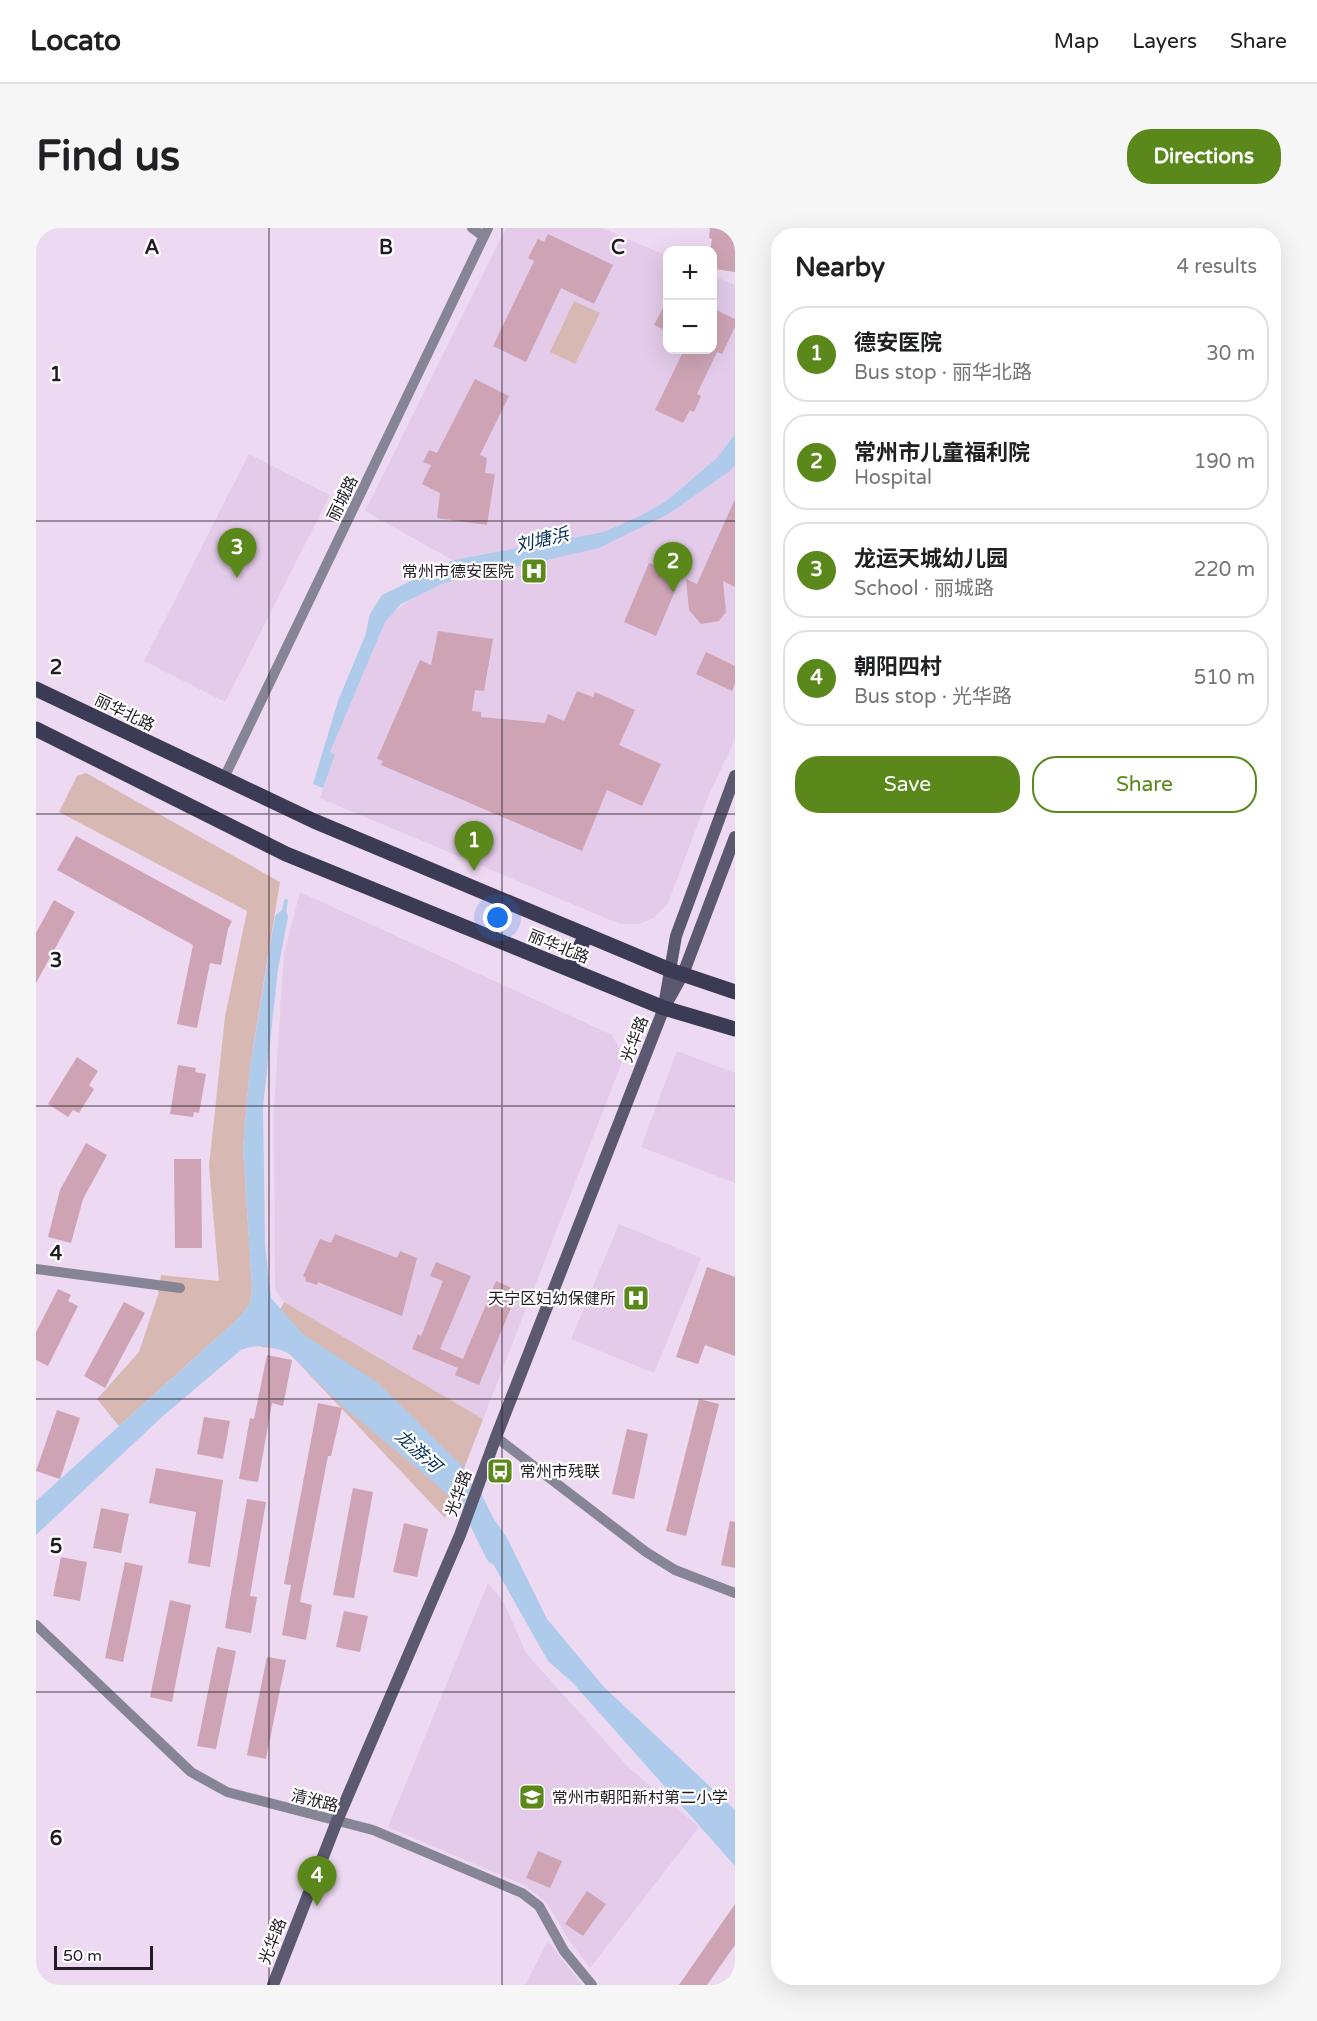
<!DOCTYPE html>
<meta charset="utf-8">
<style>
body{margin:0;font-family:"Varela Round","Noto Sans SC",sans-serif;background:#f6f6f6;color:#202124}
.controls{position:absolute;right:18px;top:18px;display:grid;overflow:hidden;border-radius:12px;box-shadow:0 6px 24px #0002}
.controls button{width:54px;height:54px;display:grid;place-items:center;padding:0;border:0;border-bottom:2px solid #e0e0e0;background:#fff;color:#202124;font:30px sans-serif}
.scale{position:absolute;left:18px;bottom:15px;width:99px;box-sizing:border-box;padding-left:6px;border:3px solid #231c24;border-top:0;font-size:16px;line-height:21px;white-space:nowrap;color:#231c24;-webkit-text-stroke:4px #fff;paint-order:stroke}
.you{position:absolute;left:462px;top:690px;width:21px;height:21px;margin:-15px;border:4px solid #fff;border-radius:50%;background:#1a73e8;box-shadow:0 0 0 9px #1a73e833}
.badge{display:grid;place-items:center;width:39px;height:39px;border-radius:50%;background:#5a881a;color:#fff;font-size:20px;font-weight:700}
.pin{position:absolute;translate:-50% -50px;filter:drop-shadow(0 2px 3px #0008)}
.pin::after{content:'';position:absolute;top:32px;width:21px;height:18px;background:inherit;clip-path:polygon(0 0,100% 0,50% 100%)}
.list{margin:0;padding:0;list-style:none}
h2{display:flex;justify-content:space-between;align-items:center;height:78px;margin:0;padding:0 24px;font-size:26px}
h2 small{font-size:20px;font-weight:400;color:#757577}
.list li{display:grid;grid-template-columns:39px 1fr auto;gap:18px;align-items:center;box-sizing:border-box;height:96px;margin:0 12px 12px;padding:0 12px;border:2px solid #e0e0e0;border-radius:24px}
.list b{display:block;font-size:22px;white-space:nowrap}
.list p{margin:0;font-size:20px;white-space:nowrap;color:#757577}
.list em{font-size:20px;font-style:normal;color:#757577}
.actions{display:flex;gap:12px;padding:18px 24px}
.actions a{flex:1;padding:14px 0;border:2px solid #5a881a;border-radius:24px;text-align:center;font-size:21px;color:#5a881a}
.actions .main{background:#5a881a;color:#fff}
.map{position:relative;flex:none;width:699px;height:1757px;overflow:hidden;border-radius:24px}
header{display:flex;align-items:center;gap:36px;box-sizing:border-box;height:84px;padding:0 30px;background:#fff;border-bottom:2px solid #e0e0e0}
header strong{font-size:28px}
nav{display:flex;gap:33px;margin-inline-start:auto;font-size:21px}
.intro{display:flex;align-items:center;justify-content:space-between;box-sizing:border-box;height:144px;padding:0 36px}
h1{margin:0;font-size:42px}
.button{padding:15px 27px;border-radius:24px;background:#5a881a;color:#fff;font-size:21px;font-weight:700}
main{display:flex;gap:36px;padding:0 36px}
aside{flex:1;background:#fff;border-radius:24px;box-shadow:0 6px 24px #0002}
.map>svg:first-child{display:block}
.built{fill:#e3cbe9}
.green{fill:#d8b8b3}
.water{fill:#afcbeb}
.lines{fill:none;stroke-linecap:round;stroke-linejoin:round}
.stream{stroke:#afcbeb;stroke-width:4}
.river{stroke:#afcbeb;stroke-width:24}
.building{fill:#cea4b4}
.street{stroke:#858595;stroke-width:10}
.secondary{stroke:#5a5970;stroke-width:12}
.primary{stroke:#3c3b55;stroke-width:15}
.grid{fill:none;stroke:#231c24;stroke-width:1.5;stroke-opacity:0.55}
.labels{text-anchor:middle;stroke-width:4.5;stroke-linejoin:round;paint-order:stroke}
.street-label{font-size:16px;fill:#231c24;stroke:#fff}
.poi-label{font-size:16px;fill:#231c24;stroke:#fff;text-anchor:end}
.water-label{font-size:18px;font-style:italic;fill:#052f56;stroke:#fff}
.grid-label{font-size:20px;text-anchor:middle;font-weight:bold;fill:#231c24;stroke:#fff;stroke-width:4.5;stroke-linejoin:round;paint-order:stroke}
</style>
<header>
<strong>Locato</strong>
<nav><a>Map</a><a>Layers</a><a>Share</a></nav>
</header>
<div class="intro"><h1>Find us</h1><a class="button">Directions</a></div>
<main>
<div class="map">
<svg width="699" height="1757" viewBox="0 0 699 1757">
<rect width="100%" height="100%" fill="#edd9f1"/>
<!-- built -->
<g class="built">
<path d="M470,0H566L631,28L632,122H676L677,48L699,57V206L681,230L629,274L604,288L694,243L699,237V512L674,564L632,675L619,689L603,696H584L284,570L299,527L293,525L349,394L353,387L383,366L418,333L329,283Z"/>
<path d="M213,226L294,267L189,474L108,433Z"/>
<path d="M264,664L576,807L588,829L447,1191L248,1074L239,1062L238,880L248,726Z"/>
<path d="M641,823L699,845V955L605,919Z"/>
<path d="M583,996L665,1030L618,1145L535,1111Z"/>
<path d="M452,1355L468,1375L490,1425L592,1539L663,1599L554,1740L534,1714L511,1675L488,1657L352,1599Z"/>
<path d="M512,1713L546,1757H489Z"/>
</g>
<!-- green -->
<g class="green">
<path d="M538,73L564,85L539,136L514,124Z"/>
<path d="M50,545L244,654L214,839L207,920L216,1058L214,1075L204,1089L83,1198L61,1171L103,1124L122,1067L125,1047L183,1053L173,938L189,789L211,683L23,584L41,548Z"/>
<path d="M248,1074L447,1191L409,1290L254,1126L244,1121L225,1119Z"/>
</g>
<!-- water -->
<g class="water">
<path d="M699,206V237L694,243L632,286L563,320L408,355L365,376L349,394L294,524L299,527L287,560L277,556L302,473L329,408L334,386L346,367L418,332L568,304L604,288L629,274L681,230Z"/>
<path d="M249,679L252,689L242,741L227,879L229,1017L235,1070L268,1107L341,1154L428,1240L417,1270L305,1177L254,1126C240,1119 220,1115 205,1122L127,1188L0,1307V1273L204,1089L214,1075L216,1058L207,920L214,839L239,688Z"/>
<path d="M452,1283L470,1308L511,1391L568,1459L699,1582V1638L537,1455L512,1433L443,1311Z"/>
</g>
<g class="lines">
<!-- stream -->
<path class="stream" d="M248,683L250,673"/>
<!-- river -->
<path class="river" d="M398,1238L435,1272L461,1325"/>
</g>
<!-- building -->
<g class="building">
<path d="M674,0H699V44L679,41L680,38L676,37V22H674L676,11L673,10Z"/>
<path d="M512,6L577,37L558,76L525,60L490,134L457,118L498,33L492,30L502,11L508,14Z"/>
<path d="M632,70V104L618,97Z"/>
<path d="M676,80L699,91V99L686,126L681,124L661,166L665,168L658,184L654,182L647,195L619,182L648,122H676Z"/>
<path d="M439,151L473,168L444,227L451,230L449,245L459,246L451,297L401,290L404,265L386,256L395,237L387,234L393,222L401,225Z"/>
<path d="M699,271V359L687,353L690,384L683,393L665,396L653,382L650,351L661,356Z"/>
<path d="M613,335L645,349L620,408L588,394Z"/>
<path d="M402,403L457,411L448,463L439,462L436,483L445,484V489L509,495L512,486L528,493L541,463L557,469L559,464L599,482L583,517L625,536L606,578L571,562L546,623L345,537L347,533L341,531L384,432L395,437Z"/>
<path d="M670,424L699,438V456L696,463L660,446Z"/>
<path d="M40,608L196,693L192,701L185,737L174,735L161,800L141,796L157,717L21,642Z"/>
<path d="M18,672L39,684L0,755V705Z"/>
<path d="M41,829L62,843L53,857L58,861L43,885L37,882L32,889L12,876Z"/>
<path d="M142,837L160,840L159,844L170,846L163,885L158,884L157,889L134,886Z"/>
<path d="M50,915L71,927L47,971L35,1015L12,1009L24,962Z"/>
<path d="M138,931H165L166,1020H139Z"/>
<path d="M299,1006L361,1030L364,1023L381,1030L366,1088L282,1054L281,1057L269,1053L270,1050L267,1048L284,1011L295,1015Z"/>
<path d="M400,1034L435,1048L404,1121L427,1131L460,1053L482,1063L443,1157L419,1147L422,1140L376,1121L382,1106L385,1108L407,1053L394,1048Z"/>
<path d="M671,1039L699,1049V1128L669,1117L662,1136L640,1129Z"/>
<path d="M22,1061L35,1067L32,1073L42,1078L12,1138L0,1132V1104Z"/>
<path d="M88,1074L109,1085L69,1160L48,1148Z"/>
<path d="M231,1127L256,1132L247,1178L236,1175L222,1254L203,1251L214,1190L218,1191Z"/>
<path d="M663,1171L683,1176L650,1308L630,1303Z"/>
<path d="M282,1175L306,1180L295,1228H292L264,1374L276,1377L270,1412L246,1407L255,1357L248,1356Z"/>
<path d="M21,1182L44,1190L24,1251L0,1243Z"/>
<path d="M168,1189L194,1193L187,1231L161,1226Z"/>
<path d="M591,1201L612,1206L598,1271L576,1266Z"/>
<path d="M120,1240L187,1252L174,1339L152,1335L160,1284L113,1275Z"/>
<path d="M317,1260L337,1264L318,1370L297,1367Z"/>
<path d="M211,1271L230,1274L214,1368L221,1369L215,1405L189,1400Z"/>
<path d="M65,1280L93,1286L85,1325L57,1320Z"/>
<path d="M694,1293L699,1294V1340L685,1337Z"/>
<path d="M368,1295L392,1301L381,1349L357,1344Z"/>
<path d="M25,1329L51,1334L44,1373L17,1368Z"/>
<path d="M89,1334L107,1338L87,1434L69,1430Z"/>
<path d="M134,1372L155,1377L136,1474L114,1469Z"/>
<path d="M308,1383L332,1388L324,1424L300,1419Z"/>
<path d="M181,1419L200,1423L180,1521L161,1518Z"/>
<path d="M231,1429L250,1432L230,1531L211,1527Z"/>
<path d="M502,1623L526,1633L514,1660L490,1650Z"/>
<path d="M551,1663L570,1676L547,1708L529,1696Z"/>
<path d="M699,1676V1717L671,1757H643Z"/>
</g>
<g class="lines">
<!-- street -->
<g class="street">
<path d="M436,0L447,8"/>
<path d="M187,552L452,0"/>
<path d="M0,1041L144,1060"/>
<path d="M460,1209L610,1324L639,1342L699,1365"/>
<path d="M0,1397L155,1544L191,1564L337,1602L486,1665L503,1678L528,1723L556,1757"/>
</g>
<!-- secondary -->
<g class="secondary">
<path d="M629,772L640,708L699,548"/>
<path d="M237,1757L301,1593L424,1307L460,1209L628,780L647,746L699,609"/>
</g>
<!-- primary -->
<g class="primary">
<path d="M0,461L278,593L634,742L699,764"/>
<path d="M0,501L250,626L628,780L699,801"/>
<path d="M534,741L550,707"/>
</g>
</g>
<!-- grid -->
<path class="grid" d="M233,0V1757M466,0V1757M0,293H699M0,586H699M0,878H699M0,1171H699M0,1464H699"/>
<!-- icons -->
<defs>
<symbol id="hospital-square" viewBox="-11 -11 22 22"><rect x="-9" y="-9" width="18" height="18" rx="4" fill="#5a881a" stroke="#fff"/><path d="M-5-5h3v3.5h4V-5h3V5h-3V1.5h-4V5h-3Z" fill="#fff"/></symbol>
<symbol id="bus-square" viewBox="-11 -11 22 22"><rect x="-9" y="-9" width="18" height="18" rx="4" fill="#5a881a" stroke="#fff"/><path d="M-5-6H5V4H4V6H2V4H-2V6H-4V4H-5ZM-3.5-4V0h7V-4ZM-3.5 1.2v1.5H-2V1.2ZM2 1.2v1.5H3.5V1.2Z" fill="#fff"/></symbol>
<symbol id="school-square" viewBox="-11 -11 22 22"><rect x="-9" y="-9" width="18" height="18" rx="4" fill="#5a881a" stroke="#fff"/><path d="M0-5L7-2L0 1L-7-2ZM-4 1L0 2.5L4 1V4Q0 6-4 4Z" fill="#fff"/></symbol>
</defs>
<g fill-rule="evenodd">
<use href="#hospital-square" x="483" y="328" width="30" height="30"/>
<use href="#hospital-square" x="585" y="1055" width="30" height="30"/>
<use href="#bus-square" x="449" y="1228" width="30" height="30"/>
<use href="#school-square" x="481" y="1554" width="30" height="30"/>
</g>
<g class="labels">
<!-- street labels -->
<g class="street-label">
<text transform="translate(306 270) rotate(-64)" y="6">丽城路</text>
<text transform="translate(89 484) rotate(26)" y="6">丽华北路</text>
<text transform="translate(523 718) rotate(22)" y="6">丽华北路</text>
<text transform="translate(598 811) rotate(-69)" y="6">光华路</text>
<text transform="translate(422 1265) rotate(-70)" y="6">光华路</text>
<text transform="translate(279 1572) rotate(14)" y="6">清洑路</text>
<text transform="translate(236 1713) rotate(-69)" y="6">光华路</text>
</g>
<!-- poi labels -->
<g class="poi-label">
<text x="478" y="349">常州市德安医院</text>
<text x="580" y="1076">天宁区妇幼保健所</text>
<text x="484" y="1249" text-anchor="start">常州市残联</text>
<text x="516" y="1575" text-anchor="start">常州市朝阳新村第二小学</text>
</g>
<!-- water labels -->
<g class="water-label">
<text transform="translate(506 312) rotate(-13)" y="6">刘塘浜</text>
<text transform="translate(382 1223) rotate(42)" y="6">龙游河</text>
</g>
</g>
<g class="grid-label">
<text x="116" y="26">A</text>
<text x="350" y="26">B</text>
<text x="582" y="26">C</text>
<text x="20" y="153">1</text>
<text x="20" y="446">2</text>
<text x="20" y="739">3</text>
<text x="20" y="1032">4</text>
<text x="20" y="1325">5</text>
<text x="20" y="1617">6</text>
</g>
</svg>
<div class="controls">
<button>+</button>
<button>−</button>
</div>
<div class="scale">50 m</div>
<div class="you"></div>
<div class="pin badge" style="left:438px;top:643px">1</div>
<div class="pin badge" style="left:637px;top:364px">2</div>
<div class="pin badge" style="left:201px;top:350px">3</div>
<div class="pin badge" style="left:281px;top:1678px">4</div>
</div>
<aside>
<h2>Nearby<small>4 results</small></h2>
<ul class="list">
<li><span class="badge">1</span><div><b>德安医院</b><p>Bus stop · 丽华北路</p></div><em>30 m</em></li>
<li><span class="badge">2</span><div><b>常州市儿童福利院</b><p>Hospital</p></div><em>190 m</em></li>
<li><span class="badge">3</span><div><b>龙运天城幼儿园</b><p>School · 丽城路</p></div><em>220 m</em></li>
<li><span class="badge">4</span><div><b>朝阳四村</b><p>Bus stop · 光华路</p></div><em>510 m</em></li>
</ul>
<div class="actions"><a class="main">Save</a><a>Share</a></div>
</aside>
</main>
